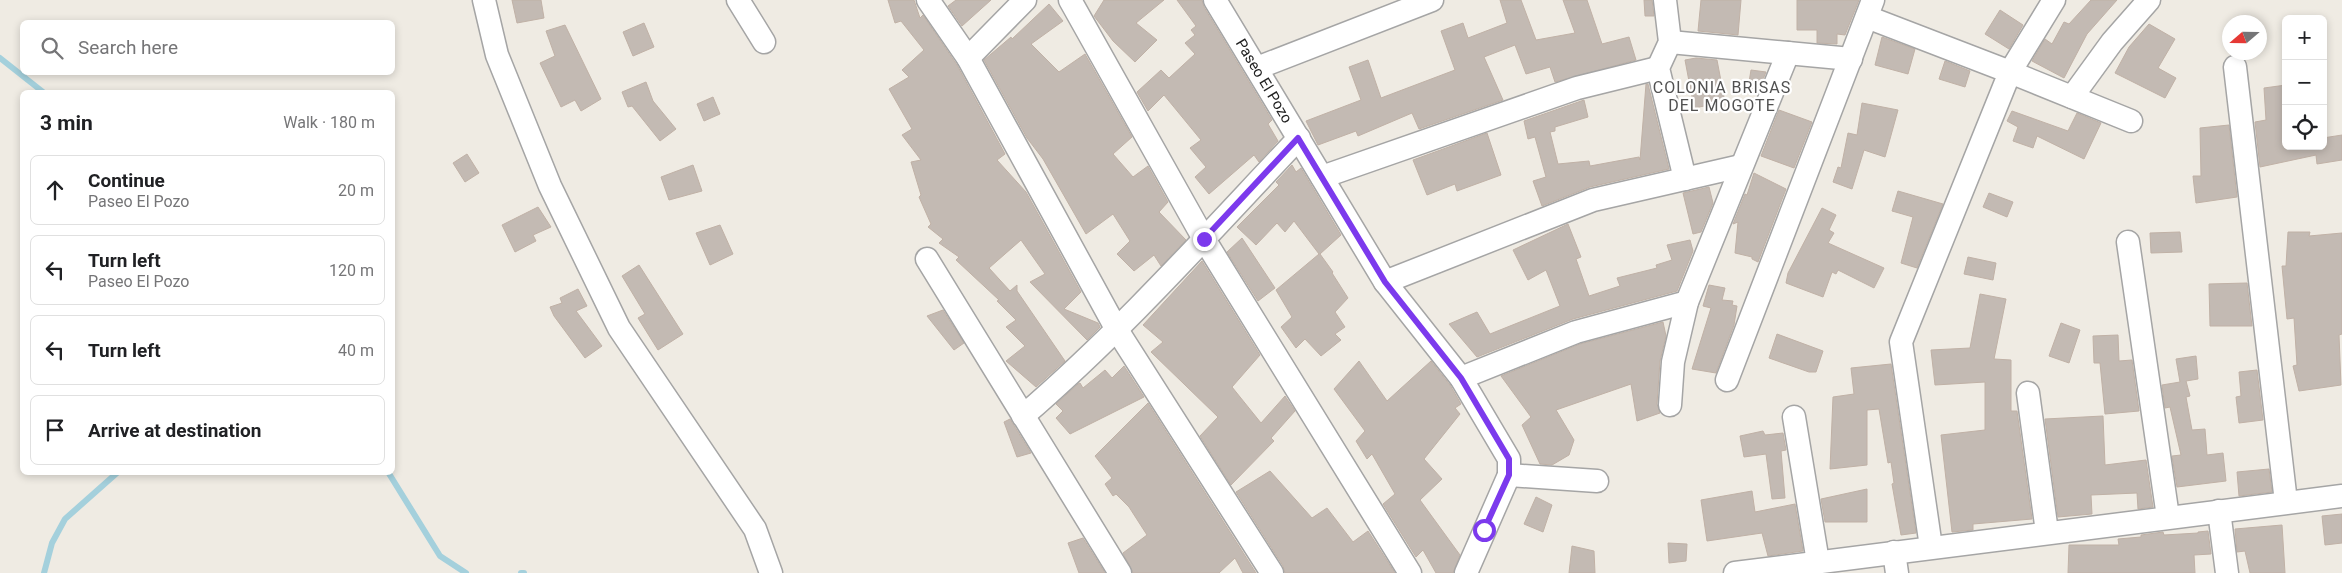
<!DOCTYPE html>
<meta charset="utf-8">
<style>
body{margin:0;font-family:Roboto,sans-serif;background:#f6f6f6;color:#202124}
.controls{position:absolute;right:15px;top:15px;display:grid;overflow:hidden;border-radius:8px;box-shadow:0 2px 8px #0003}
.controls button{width:45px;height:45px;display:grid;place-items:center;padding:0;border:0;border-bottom:1px solid #e0e0e0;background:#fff;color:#202124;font:25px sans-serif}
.compass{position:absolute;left:2222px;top:15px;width:45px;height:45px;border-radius:50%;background:#fff;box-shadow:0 2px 8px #0003;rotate:250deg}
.stop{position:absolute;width:15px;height:15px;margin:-11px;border:4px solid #7c3aed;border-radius:50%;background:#fff}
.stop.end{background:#7c3aed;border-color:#fff;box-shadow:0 1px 5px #0008}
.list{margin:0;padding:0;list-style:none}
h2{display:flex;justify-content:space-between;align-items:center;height:65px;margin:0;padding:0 20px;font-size:21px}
h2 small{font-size:16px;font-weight:400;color:#757577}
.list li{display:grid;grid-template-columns:32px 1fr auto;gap:15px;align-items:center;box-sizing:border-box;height:70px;margin:0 10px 10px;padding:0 10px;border:1px solid #e0e0e0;border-radius:8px}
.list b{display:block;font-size:19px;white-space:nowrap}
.list p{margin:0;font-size:16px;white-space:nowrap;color:#757577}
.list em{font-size:16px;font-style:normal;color:#757577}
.icon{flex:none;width:28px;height:28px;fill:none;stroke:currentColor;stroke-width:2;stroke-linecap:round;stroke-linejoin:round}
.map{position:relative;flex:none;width:2342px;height:573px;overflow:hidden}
.search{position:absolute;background:#fff;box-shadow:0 2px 8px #0003;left:20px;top:20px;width:375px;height:55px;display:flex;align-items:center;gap:12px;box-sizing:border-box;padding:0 18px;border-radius:8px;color:#757577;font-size:19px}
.panel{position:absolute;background:#fff;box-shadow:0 2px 8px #0003;left:20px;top:90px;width:375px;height:385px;border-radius:8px}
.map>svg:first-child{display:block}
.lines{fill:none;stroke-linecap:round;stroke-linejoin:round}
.stream{stroke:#a4d0dc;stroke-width:6}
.building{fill:#c3bab3;stroke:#c0b1a6}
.minor-casing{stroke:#a5a5a5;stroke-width:25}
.minor{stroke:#fff;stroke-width:22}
.route{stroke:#7c3aed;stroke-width:6}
.labels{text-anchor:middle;stroke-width:4.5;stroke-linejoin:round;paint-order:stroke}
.street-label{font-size:15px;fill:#1e1e1e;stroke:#fff}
.neighbourhood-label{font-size:16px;letter-spacing:1px;fill:#515151;stroke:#fff}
</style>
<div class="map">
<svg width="2342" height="573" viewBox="0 0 2342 573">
<rect width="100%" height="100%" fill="#efebe3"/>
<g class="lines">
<!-- stream -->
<g class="stream">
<path d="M0,58L43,92"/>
<path d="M388,472L440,556L466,573"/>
<path d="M44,573L52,543L65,519L118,472"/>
<path d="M521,573H524"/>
</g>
</g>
<!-- building -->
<g class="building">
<path d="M512,0H541L544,18L517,23Z"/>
<path d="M888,0H914L920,18L923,15L957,65L1005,154L997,160L1026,192L1081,292L1064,309L1098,323L1100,327L1087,340L1030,282L1045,274L1021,240L989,268L1010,291L1017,285V291L1065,361L1036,387L1006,361L1025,346L1006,327L1016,320L997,301L999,300L956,260L959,257L939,243L943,239L928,227L931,224L919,197L921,195L911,162L921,160L902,135L912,129L889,89L909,77L902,70L924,50L901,21L895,23Z"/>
<path d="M956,0H991L962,26L948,6Z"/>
<path d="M1104,0H1164L1136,23L1157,40L1135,62L1113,41L1094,16Z"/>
<path d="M1177,0H1202L1204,7L1272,120L1268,124L1278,141L1259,162L1254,155L1209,194L1195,177L1206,167L1190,148L1201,140L1164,95L1148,111L1137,92L1161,70L1169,78L1195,54L1185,43L1195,35L1191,30L1196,26Z"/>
<path d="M1500,0H1521L1536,40L1575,33L1563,0H1587L1602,44L1629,37L1636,60L1555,82L1550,67L1526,74L1515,45L1484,57L1503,100L1419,129L1412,113L1358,136L1356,131L1318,145L1306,121L1361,100L1349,67L1368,60L1381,98L1455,70L1441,31L1463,23L1468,38L1507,23Z"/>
<path d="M1644,0H1652L1654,16H1645Z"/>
<path d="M1701,0H1741L1738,35L1698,31Z"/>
<path d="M1797,0H1859L1845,35L1837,34V44L1817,43V30H1797Z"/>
<path d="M2091,0H2117L2087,34L2064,78L2032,61L2045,39L2052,44L2064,22L2069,24Z"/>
<path d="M1049,4L1063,21L1031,44L1059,72L1085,54L1132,137L1113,154L1133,177L1148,166L1168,202L1159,212L1186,240L1161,266L1154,255L1134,271L1117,254L1130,241L1113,214L1086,234L1043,159L1027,138L984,60L1011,37L1012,39Z"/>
<path d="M2000,10L2023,25L2009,49L1985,34Z"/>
<path d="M644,23L654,47L633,56L623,32Z"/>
<path d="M2149,24L2175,39L2158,68L2176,78L2165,98L2115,73L2129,47Z"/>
<path d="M565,25L601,99L581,111L575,100L561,107L540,63L555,56L546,31Z"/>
<path d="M1882,37L1915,49L1908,74L1875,65Z"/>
<path d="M1696,58L1717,60L1725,102L1694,108L1685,60Z"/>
<path d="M1945,61L1970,71L1965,87L1939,79Z"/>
<path d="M1751,70L1766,72L1759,89L1748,88Z"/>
<path d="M646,82L653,101L676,129L660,141L632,106L628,107L622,92Z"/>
<path d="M1646,84H1648L1669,169L1590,187L1542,206L1533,181L1546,177L1535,137L1528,139L1524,121L1584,100L1588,117L1555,127V131L1550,132L1558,164L1589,161L1590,166L1639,157L1640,160Z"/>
<path d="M2286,85V146H2323V138L2342,135V160L2317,164L2316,155L2260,167L2255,122L2266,120L2264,88Z"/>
<path d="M713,97L720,114L704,121L697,104Z"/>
<path d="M1862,103L1898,110L1885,157L1864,150L1852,189L1833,182L1838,167L1841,168L1848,133L1857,135Z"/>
<path d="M1779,110L1812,122L1794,168L1761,156Z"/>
<path d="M2012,111L2068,131L2077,113L2101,123L2084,159L2037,136L2033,148L2013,141L2018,127L2007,121Z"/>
<path d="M2229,125L2237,197L2196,203L2193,176H2201L2200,128Z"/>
<path d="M1487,133L1501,175L1457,191L1455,184L1427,195L1413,160Z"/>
<path d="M467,154L479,173L465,182L453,163Z"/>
<path d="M693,165L702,191L669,200L661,177Z"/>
<path d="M1292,165L1296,172L1301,168L1341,235L1320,254L1333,272L1332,273L1348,298L1335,312L1345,327L1335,334L1341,340L1321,356L1305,339L1296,348L1281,327L1292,317L1276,290L1319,254L1294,221L1285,232L1277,223L1256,245L1237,227L1279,185L1276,182Z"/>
<path d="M1754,173L1786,189L1758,262L1752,259V257L1735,253L1738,222L1733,224L1745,194L1747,195Z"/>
<path d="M1709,187L1713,203L1701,232L1693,234L1683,193Z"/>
<path d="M1898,191L1943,204L1917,268L1901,263L1913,217L1892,211Z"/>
<path d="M1989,193L2013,202L2007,217L1983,207Z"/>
<path d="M538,207L551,227L533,235L536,241L515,252L502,225Z"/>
<path d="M1822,208L1836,215L1829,230L1834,233L1828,243L1884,268L1874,288L1838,270L1836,274L1832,272L1823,297L1786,283L1788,273Z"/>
<path d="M1568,224L1581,257L1576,259L1589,296L1620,286L1617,278L1657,268L1656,265L1672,260L1667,245L1690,240L1693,251L1677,291L1573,319L1477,357L1449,324L1477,312L1490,334L1560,306L1546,270L1528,280L1513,250Z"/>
<path d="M720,225L733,254L710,265L696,233Z"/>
<path d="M2180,232L2182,252L2151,253L2150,233Z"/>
<path d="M2288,232H2310L2309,236L2342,233V334L2339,335L2341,385L2299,391L2293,366L2297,365L2294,318L2287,319L2282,266H2286Z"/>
<path d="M1242,238L1275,288L1258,301L1227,252Z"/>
<path d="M1968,257L1996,263L1993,280L1964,274Z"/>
<path d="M1202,261L1260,355L1232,387L1261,423L1285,396L1295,411L1271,438L1274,441L1231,485L1200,436L1218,417L1151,352L1163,342L1143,325Z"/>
<path d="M639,265L683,334L658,350L638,318L645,314L622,276Z"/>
<path d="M2247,283L2252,326H2210L2209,284Z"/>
<path d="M1709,285L1725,288L1722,300L1733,301L1732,305L1737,306L1734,325L1716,373L1692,369L1711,308L1703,306Z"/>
<path d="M578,289L587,306L576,311L602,346L585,358L554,316L550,307L562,303L560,298Z"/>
<path d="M1980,294L2006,299L1994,359L2011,360V411H2017L2032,519L1973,524V530L1952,532L1941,435L1985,430V382L1935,385L1931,350L1970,348Z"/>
<path d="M943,310L964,343L954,350L927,316Z"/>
<path d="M1663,322L1666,336L1660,361L1657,404L1660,413L1637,421L1631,384L1556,410L1574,440L1569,455L1552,465L1540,464L1522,425L1531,417L1501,376L1580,344Z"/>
<path d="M2061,323L2080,330L2069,363L2049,356Z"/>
<path d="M1777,334L1823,351L1816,372H1809L1769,358Z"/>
<path d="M2118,335L2119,361L2132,360L2139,411L2105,414L2100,363H2094L2093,336Z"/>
<path d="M2196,356L2198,379L2186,381L2190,396L2186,397L2192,430L2205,429L2207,455L2223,453L2226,481L2177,487L2172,456L2181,455L2170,407L2165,408L2162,385L2180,382L2176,359Z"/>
<path d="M1359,361L1387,401L1431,361L1450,385L1461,404L1455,408L1460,414L1424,459L1442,479L1420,500L1460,555L1453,573H1436L1423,550L1416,557L1383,504L1395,494L1372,454L1367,459L1356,441L1365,431L1334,389Z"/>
<path d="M1891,364L1916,533L1901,535L1892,484L1894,483L1891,462L1888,463L1879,409L1867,410V465L1830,469L1833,397L1854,394L1851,368Z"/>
<path d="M1124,366L1144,397L1070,434L1056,418L1063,411L1056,404L1078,384L1080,383L1083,388L1105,370L1112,378Z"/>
<path d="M2257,370L2263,420L2239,423L2236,397L2241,396L2239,372Z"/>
<path d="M1148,403L1256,573H1243L1235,558L1219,573H1133L1123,553L1147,535L1129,507L1116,494L1113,496L1105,484L1112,478L1095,456Z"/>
<path d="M2103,416L2105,465L2146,460L2153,507L2138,509L2137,493L2091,495L2092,514L2058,517L2045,419Z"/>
<path d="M1010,419L1013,424L1031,453L1017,457L1004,422Z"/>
<path d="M1763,431L1765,435L1783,433L1786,450L1781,451L1785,498L1772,499L1766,454L1744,457L1740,436Z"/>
<path d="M2269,469L2272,492L2239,496L2237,472Z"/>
<path d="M1270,471L1312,518L1327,508L1353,542L1368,531L1395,573H1285L1283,566L1236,492Z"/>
<path d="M1867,489V522H1825L1821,499Z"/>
<path d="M1752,491L1755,512L1795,504L1803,551L1768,556L1762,533L1707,541L1701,500Z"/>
<path d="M1536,497L1552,505L1543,532L1524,524Z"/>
<path d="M2342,514V543L2325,545L2322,516Z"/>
<path d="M2282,525L2285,573H2250L2245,551L2237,552L2235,529Z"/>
<path d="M2208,531L2211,554L2194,555L2195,573H2068L2069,545H2119L2118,539L2141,537V535L2163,532L2164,535L2198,533V532Z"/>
<path d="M1083,538L1105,573H1079L1068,543Z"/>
<path d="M1668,543L1687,544L1686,561L1669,563Z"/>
<path d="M1572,546L1594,551L1595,573H1569Z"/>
</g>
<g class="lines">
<defs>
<g id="minor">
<path d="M484,0L497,55L550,186L619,328L755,529L771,573"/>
<path d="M738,0L764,42"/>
<path d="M928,0L968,58L1117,330L1272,573"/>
<path d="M1070,0L1204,239L1410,573"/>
<path d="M1215,0L1385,282L1461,378L1509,459V475L1466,573"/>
<path d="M1665,0L1670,42L1658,68L1685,179"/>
<path d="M2054,0L2010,72L2131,121"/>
<path d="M1867,17L2010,72L1901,342L1931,547"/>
<path d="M1670,42L1851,59"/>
<path d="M968,58L1025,0"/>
<path d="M2235,67L2286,502"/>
<path d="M1257,68L1432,0"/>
<path d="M2072,97L2112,42L2149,0"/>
<path d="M1322,177L1577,88L1658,68"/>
<path d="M2128,242L2168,517"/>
<path d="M927,259L1120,573"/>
<path d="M1385,282L1593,200L1741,166"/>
<path d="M1461,378L1576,332L1687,302"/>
<path d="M1727,380L1873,0"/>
<path d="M2028,393L2047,532"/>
<path d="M1670,405L1673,362L1687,302L1788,53"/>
<path d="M1023,416C1122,331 1209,233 1299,138"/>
<path d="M1794,417L1818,562"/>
<path d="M1509,475L1597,481"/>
<path d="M2219,511L2227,573"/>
<path d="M1894,552L1897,573"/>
<path d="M1735,573L2342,496"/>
</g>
</defs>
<!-- minor casing -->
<use href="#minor" class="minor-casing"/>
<!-- minor -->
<use href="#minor" class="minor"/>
</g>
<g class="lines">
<!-- route -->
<path class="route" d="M1204,239L1298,138L1385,282L1461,378L1509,459V475L1484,530"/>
</g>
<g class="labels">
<!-- street labels -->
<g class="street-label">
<text transform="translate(1264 81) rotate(59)" y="5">Paseo El Pozo</text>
</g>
<!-- neighbourhood labels -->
<g class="neighbourhood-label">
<text x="1722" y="93">COLONIA BRISAS<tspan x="1722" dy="18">DEL MOGOTE</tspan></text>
</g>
</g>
</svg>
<div class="controls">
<button>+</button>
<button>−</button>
<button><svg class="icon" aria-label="locate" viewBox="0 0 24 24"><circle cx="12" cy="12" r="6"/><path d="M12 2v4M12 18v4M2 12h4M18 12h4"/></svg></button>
</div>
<svg class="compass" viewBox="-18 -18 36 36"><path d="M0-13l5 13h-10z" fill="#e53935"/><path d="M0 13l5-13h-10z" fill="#757577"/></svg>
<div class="stop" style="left:1484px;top:530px"></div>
<div class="stop end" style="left:1204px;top:239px"></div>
<div class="search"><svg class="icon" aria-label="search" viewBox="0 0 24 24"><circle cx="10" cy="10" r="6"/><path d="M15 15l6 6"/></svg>Search here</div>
<section class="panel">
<h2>3 min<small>Walk · 180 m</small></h2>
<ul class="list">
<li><svg class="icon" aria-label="ahead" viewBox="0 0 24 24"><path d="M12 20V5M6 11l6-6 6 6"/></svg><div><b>Continue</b><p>Paseo El Pozo</p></div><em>20 m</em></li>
<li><svg class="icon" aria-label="left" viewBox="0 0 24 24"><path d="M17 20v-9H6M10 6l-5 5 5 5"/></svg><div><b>Turn left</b><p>Paseo El Pozo</p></div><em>120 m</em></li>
<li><svg class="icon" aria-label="left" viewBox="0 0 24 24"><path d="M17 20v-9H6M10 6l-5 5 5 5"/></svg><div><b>Turn left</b></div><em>40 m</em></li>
<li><svg class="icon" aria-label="arrive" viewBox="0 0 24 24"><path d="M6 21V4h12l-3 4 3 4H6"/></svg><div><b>Arrive at destination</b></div></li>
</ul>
</section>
</div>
